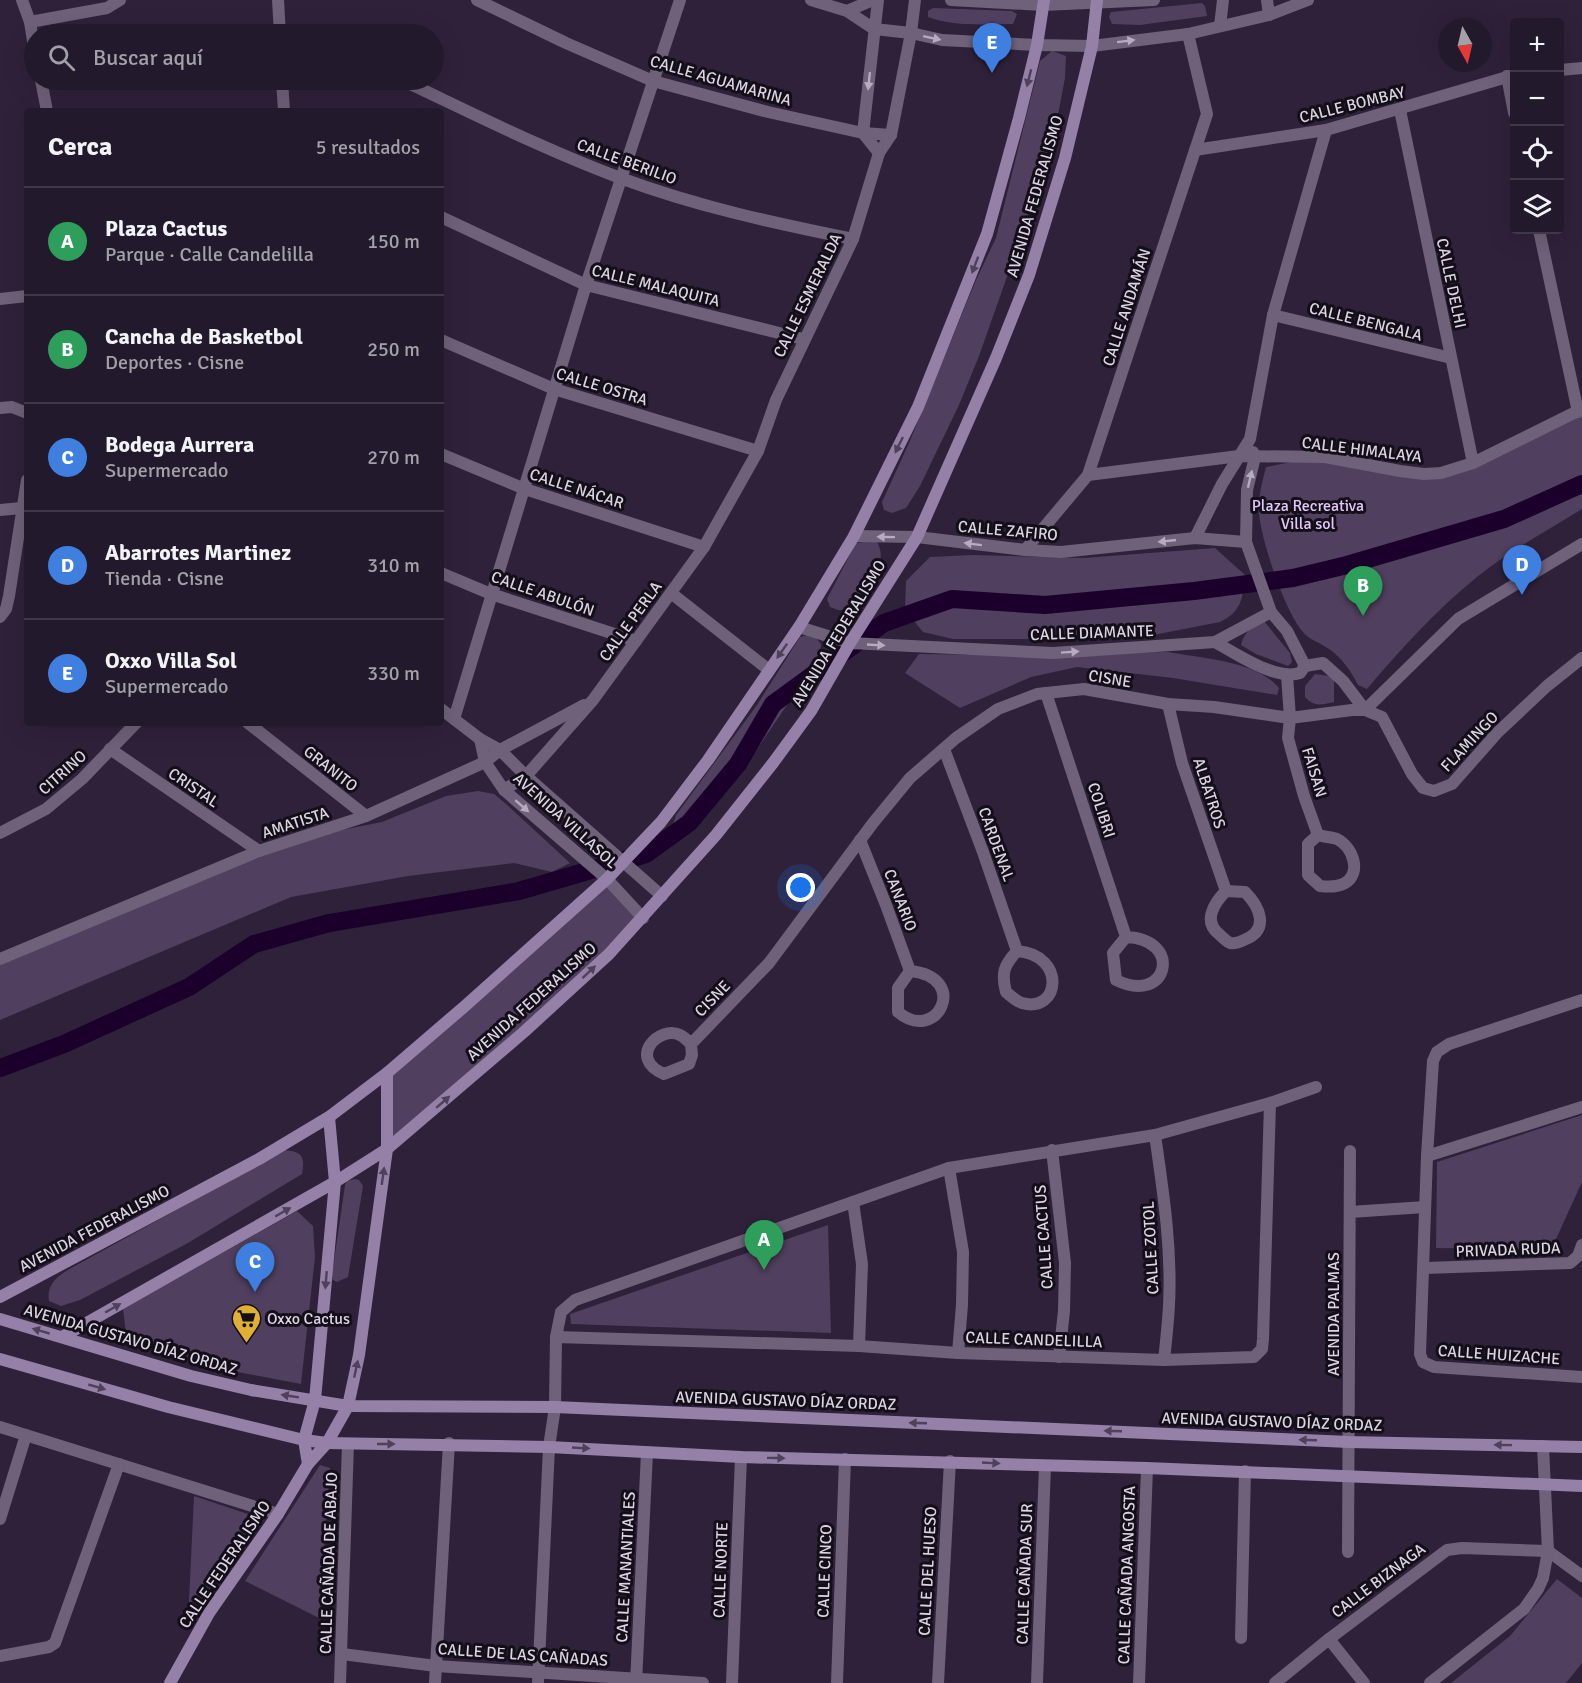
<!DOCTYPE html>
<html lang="es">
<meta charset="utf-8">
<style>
body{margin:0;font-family:Signika,sans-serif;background:#2b2234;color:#f1f3f6}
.controls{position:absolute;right:18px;top:18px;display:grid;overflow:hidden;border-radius:6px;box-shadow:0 6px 24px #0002}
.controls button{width:54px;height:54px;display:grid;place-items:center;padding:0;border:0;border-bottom:2px solid #403848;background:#23192c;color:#f1f3f6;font:30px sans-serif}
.compass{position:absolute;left:1438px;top:18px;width:54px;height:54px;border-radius:50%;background:#23192c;box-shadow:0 6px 24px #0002;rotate:172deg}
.you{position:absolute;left:801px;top:888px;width:21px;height:21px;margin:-15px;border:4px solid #fff;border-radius:50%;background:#1a73e8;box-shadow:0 0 0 9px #1a73e833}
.badge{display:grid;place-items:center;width:39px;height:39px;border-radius:50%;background:#1a73e8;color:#fff;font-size:20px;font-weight:700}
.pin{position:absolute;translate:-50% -50px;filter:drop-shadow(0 2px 3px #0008)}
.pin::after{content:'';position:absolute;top:32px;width:21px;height:18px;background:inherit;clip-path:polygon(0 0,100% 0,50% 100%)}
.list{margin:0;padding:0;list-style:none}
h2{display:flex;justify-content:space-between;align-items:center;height:78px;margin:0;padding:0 24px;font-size:26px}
h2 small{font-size:20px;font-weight:400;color:#a3a0a9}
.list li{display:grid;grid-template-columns:39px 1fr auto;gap:18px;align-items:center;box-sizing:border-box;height:108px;padding:0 24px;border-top:2px solid #403848}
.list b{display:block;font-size:22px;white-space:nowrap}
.list p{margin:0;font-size:20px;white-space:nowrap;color:#a3a0a9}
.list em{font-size:20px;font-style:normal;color:#a3a0a9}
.icon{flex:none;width:33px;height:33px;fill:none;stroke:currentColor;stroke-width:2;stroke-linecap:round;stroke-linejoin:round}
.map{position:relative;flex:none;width:1582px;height:1683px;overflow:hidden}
.search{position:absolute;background:#23192c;box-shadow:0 6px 24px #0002;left:24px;top:24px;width:420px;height:66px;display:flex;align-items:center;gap:15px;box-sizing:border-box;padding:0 21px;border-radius:33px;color:#a3a0a9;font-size:22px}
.panel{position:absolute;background:#23192c;box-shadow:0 6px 24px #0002;left:24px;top:108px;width:420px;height:618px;border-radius:6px}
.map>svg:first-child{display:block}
.green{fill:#503f5e}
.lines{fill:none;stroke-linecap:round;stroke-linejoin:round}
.canal{stroke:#1a002b;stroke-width:18}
.street{stroke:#6e6179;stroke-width:12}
.secondary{stroke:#9580a7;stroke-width:12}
.oneway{fill:#b6abbf}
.oneway2{fill:#4e4159}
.labels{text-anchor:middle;stroke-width:6;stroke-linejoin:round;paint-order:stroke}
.street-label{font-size:16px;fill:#dcd3e4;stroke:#140e19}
.park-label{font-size:16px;fill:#e2c8f9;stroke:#140e19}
.poi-label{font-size:16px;fill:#dcd3e4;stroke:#140e19;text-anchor:start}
</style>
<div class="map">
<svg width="1582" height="1683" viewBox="0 0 1582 1683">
<rect width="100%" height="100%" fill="#2f213a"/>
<!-- green -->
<g class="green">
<path d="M1202,3L1205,6L1207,16L1140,25L1112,24L1109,17L1111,12Z"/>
<path d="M933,8L1012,11L1017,14L1013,24C985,24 954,27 928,17V11Z"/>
<path d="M1052,51L1066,56L1065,78L1059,110L1043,168L1021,237L979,356L959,405L920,486L906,508L892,513L884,510L882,502L909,443L976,280L996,238L1040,61Z"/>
<path d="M1582,414V509C1547,531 1509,551 1477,577C1436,610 1401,649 1367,689L1358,685C1351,671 1342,658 1329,649C1321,643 1309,640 1303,632C1285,612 1261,540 1259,513C1258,497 1262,483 1266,467L1307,459L1431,476Z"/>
<path d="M871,541L877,542C880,547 882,555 880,561C874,575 858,599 847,610H838L830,607L827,599L829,595L856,543Z"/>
<path d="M1215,548L1245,575C1243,597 1242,612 1220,622L1148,636L1036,639H953L923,632L905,610L906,581L930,557L973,555L1084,558Z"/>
<path d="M1264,621L1290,653L1292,662L1288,666L1256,654L1241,645C1243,634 1254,623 1264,621Z"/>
<path d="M808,635L816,638L821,644L820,657L753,755L693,831L683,836L671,830L676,815L757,705L800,637Z"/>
<path d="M1168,652C1201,658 1257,661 1279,688L1277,695L1173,678L1077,667L1031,677L960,708L905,673L919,654L990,655Z"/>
<path d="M1315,674L1329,676L1334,680V702C1320,705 1314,707 1305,697V686Z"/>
<path d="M478,791L494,794L505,803L570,863L552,872L514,863L408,876L291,897L0,1020V961L140,902L321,834L382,822L446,796Z"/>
<path d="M608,880L643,918L387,1148L388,1074Z"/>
<path d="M1582,1115V1182L1551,1250L1436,1248L1437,1162Z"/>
<path d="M285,1150C303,1152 305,1157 302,1174L188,1243L80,1300L61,1306L49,1301C45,1279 68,1270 84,1261Z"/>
<path d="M355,1179L359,1180L363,1186L348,1277L337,1282L333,1280L332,1275L345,1185L347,1181Z"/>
<path d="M297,1211L313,1226L315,1257L301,1384L190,1363L167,1350L126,1333L123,1309Z"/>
<path d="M828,1225L831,1333L571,1324L570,1314Z"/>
<path d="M320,1465L330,1468L319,1618L245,1581Z"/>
<path d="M194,1496L260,1518L188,1622Z"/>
<path d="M1557,1579L1582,1598V1663L1566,1683H1451L1510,1636Z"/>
</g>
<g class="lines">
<!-- canal -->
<path class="canal" d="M0,1068L64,1044L189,987L254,944L329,923L519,891L646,854L689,823L738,764L773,704L884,623L952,599L1045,605L1194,591L1293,578L1347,565L1504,519L1582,484"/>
<!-- street -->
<g class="street">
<path d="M22,0L30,22L34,47"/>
<path d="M278,0L280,34"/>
<path d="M477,0L566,43L653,81L768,112L863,133L891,135"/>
<path d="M811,0L847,11L874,29L911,33L942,40L1037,45L1092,46L1188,34L1269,15L1308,0"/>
<path d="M878,0L863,133L879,153"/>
<path d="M951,0L1043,5L1154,0"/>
<path d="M1267,0L1269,15"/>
<path d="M847,11L873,0"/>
<path d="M30,22L107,8L120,0"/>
<path d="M1220,26L1223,0"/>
<path d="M1560,70L1582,68"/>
<path d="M1507,76L1514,113"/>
<path d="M41,80L47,111"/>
<path d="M282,80L284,111"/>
<path d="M402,80C474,114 547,151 623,179C699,207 774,223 853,239"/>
<path d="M1400,110L1473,463"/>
<path d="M1195,150L1326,130L1514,75"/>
<path d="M441,217L586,285L803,339"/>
<path d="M1539,230L1578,412"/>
<path d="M0,299L27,296"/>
<path d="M1273,315L1451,358"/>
<path d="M441,340L554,389L758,451"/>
<path d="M0,408L12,407L27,413"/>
<path d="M441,454L525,489L704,547"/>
<path d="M1088,475L1239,456L1325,457L1400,471L1424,474L1441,473L1473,463L1582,409"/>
<path d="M0,510L22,508"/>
<path d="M854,536L917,537L1025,550L1061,552L1195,538L1246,542"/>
<path d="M1195,538L1222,484L1250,439L1273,315L1326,130"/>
<path d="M1025,550L1088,475L1207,114L1188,34"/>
<path d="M441,573L491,594L636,641"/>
<path d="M671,593L769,670"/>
<path d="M0,617L6,609L9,596L27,480"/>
<path d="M799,627L850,643L1053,653L1215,642L1271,612"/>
<path d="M1215,642C1237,654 1276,681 1300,673L1305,666L1287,631L1271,612L1246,542L1247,490L1255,457L1253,452"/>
<path d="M1305,666L1323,663L1343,681L1365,710"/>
<path d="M1287,675L1290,718L1288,738L1304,796L1318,835C1324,837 1332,837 1337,839C1353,847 1362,873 1345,883C1338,887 1328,887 1320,886L1308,875V844L1318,835"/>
<path d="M1046,693L1126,937C1184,939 1168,1006 1116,980L1113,953L1126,937"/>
<path d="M1168,704L1182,763L1226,891L1245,892C1260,907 1270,930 1244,940C1240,942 1235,944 1230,943C1226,941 1222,937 1219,934C1202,921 1215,902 1226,891"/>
<path d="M441,709L480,739L500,750L526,776L662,896"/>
<path d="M1365,710L1458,619L1582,544"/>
<path d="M454,719L586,285L680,0"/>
<path d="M248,723L366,816"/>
<path d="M480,739L485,762L504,790L607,879L643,918"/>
<path d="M110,749L259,851"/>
<path d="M944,749L983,852L1017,951C1067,955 1060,1014 1022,1003C1016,1001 1011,996 1006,992C1001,973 1004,965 1017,951"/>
<path d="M504,790L526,776L593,700L704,547L758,451L776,400L853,239L879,153L891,135L911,33L915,0"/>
<path d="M0,833L46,809L82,779L136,723"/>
<path d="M860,840L886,905L910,971C971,977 937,1045 898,1012V988L910,971"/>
<path d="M0,959L259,851L366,816L485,762L500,750L584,705"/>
<path d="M1582,1000L1449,1044L1437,1052L1433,1061L1427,1156L1420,1354L1423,1362L1434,1367L1582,1377"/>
<path d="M691,1044C688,1041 683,1036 680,1035C659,1025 627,1058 664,1074L689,1064L692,1055L691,1044L769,963L873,823L910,778L956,738L998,709L1037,694L1084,689L1168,704L1214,707L1290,718L1352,710H1365L1382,717L1412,774L1423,788L1434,791L1452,784L1497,733L1547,686L1582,658"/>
<path d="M1155,1135C1163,1191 1172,1248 1169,1305C1168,1324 1166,1342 1164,1360"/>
<path d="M1052,1150L1065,1263L1064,1311L1059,1357"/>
<path d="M1427,1156L1582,1107"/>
<path d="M949,1168L963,1252L962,1305L958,1353"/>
<path d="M853,1202L862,1264L859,1346"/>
<path d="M1350,1212L1425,1207"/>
<path d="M1425,1268L1570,1263L1578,1256L1582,1245"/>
<path d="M556,1337L859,1346L958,1353L1164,1360L1254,1357L1262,1349L1263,1339L1270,1103"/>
<path d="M0,1427L278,1514"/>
<path d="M0,1519L26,1435"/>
<path d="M1348,1552L1350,1151"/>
<path d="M1241,1638L1245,1471"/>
<path d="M1329,1639L1364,1683"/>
<path d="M342,1654L436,1666L703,1683"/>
<path d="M0,1656L49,1647L55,1643L119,1464"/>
<path d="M340,1683L348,1444"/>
<path d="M435,1683L449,1443"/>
<path d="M538,1683L549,1447L555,1407L556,1337L561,1312L575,1300L949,1168L1155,1135L1270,1103L1316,1087"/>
<path d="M636,1683L647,1452"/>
<path d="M732,1683L741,1457"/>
<path d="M837,1683L845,1459"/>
<path d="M938,1683L950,1461"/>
<path d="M1037,1683L1045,1466"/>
<path d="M1139,1683L1147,1468"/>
<path d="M1275,1683L1329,1639L1447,1550L1462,1548L1548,1551L1582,1576"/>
<path d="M1430,1683L1524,1609L1538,1589L1543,1578L1548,1551L1543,1446"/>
</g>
<!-- secondary -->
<g class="secondary">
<path d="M0,1297L259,1159L329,1117L387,1073L465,1006L607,879L661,822L708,760L799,627L854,536L918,407L987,234L1019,118L1037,45L1044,0"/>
<path d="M0,1319L191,1376L251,1390L348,1406L555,1407L1349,1442L1582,1447"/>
<path d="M62,1337L335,1182L387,1149L525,1031L609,954L716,835L773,763L811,711L850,643L917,537L996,358L1029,275L1065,158L1092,46L1097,0"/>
<path d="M0,1359L168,1407L304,1440L327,1443L549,1447L741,1457L1147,1468L1582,1486"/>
<path d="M308,1464L304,1440L315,1400L335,1182L329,1117"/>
<path d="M170,1683L209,1613L278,1514L308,1464L327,1443L348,1406L359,1355L387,1149V1073"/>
</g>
</g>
<!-- one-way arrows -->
<defs><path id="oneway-solid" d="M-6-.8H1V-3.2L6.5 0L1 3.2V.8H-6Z" transform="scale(1.5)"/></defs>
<g class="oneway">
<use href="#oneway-solid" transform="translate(932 38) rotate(12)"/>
<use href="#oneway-solid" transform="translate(1126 41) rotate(-7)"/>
<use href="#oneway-solid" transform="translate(869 81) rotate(96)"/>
<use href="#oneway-solid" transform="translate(1250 479) rotate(-77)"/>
<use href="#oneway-solid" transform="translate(886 537) rotate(-179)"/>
<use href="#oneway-solid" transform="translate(1167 541) rotate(174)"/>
<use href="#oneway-solid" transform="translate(973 544) rotate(-173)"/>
<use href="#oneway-solid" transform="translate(876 645) rotate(3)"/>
<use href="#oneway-solid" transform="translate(1070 652) rotate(-4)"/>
<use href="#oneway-solid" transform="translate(522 806) rotate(41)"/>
</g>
<g class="oneway2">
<use href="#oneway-solid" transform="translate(1029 78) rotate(104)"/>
<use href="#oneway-solid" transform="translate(975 265) rotate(111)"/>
<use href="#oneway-solid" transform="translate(899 445) rotate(116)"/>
<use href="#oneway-solid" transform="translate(782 651) rotate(125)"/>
<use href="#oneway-solid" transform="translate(589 972) rotate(-43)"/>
<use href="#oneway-solid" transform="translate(443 1102) rotate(-41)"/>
<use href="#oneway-solid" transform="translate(383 1176) rotate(-82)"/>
<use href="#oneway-solid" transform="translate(283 1212) rotate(-30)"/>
<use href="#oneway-solid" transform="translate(326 1280) rotate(95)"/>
<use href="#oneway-solid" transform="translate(113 1308) rotate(-30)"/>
<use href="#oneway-solid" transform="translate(41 1331) rotate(-164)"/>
<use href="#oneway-solid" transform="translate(356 1369) rotate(-78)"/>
<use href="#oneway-solid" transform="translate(97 1387) rotate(16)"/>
<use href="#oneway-solid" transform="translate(290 1396) rotate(-171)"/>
<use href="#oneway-solid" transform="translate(918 1423) rotate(-178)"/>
<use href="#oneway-solid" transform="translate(1113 1431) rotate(-178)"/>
<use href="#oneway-solid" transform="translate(1308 1440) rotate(-178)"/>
<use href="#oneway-solid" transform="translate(386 1444)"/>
<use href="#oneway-solid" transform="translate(1503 1445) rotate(-179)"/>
<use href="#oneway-solid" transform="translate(581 1448) rotate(3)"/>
<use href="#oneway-solid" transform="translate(776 1458) rotate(1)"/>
<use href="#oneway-solid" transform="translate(991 1463) rotate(3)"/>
</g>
<!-- icons -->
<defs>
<symbol id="supermarket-pin" viewBox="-11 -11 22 30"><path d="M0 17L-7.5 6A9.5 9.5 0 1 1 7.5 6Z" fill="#dfb034" stroke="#140e19"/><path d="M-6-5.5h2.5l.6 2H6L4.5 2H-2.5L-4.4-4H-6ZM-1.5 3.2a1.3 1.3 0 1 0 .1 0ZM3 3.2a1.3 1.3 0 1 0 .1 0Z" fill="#111"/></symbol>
</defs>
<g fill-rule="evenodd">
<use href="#supermarket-pin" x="230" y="1302" width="33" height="45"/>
</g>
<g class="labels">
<!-- street labels -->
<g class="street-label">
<text transform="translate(721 80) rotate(16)" y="6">CALLE AGUAMARINA</text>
<text transform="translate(1352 104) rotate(-14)" y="6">CALLE BOMBAY</text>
<text transform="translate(627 161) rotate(20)" y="6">CALLE BERILIO</text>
<text transform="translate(1034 196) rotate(-74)" y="6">AVENIDA FEDERALISMO</text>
<text transform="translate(1452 283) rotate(78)" y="6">CALLE DELHI</text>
<text transform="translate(656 285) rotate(14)" y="6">CALLE MALAQUITA</text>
<text transform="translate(807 295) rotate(-64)" y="6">CALLE ESMERALDA</text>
<text transform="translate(1126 307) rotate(-72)" y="6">CALLE ANDAMÁN</text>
<text transform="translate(1366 321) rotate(14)" y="6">CALLE BENGALA</text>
<text transform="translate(602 386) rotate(17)" y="6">CALLE OSTRA</text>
<text transform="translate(1362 449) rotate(7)" y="6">CALLE HIMALAYA</text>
<text transform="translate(577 488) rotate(18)" y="6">CALLE NÁCAR</text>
<text transform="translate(1008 530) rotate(5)" y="6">CALLE ZAFIRO</text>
<text transform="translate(543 593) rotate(19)" y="6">CALLE ABULÓN</text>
<text transform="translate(630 621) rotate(-54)" y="6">CALLE PERLA</text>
<text transform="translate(1092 632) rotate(-2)" y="6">CALLE DIAMANTE</text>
<text transform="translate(838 633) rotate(-59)" y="6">AVENIDA FEDERALISMO</text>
<text transform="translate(1110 678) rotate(9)" y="6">CISNE</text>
<text transform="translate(1469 741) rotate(-47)" y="6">FLAMINGO</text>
<text transform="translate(331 768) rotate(38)" y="6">GRANITO</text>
<text transform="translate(62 772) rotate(-42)" y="6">CITRINO</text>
<text transform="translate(1315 772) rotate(73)" y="6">FAISAN</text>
<text transform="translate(194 787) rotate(34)" y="6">CRISTAL</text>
<text transform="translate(1210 793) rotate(72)" y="6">ALBATROS</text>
<text transform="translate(1102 810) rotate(72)" y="6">COLIBRI</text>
<text transform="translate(566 820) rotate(42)" y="6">AVENIDA VILLASOL</text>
<text transform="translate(295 822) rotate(-18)" y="6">AMATISTA</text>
<text transform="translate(997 844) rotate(70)" y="6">CARDENAL</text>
<text transform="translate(901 900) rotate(69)" y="6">CANARIO</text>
<text transform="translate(712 998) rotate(-46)" y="6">CISNE</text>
<text transform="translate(531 1001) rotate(-42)" y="6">AVENIDA FEDERALISMO</text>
<text transform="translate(94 1228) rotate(-28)" y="6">AVENIDA FEDERALISMO</text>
<text transform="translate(1043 1237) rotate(-94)" y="6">CALLE CACTUS</text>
<text transform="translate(1150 1248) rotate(-93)" y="6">CALLE ZOTOL</text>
<text transform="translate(1508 1249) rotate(-2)" y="6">PRIVADA RUDA</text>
<text transform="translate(1333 1314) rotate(-90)" y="6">AVENIDA PALMAS</text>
<text transform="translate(131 1339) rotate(16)" y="6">AVENIDA GUSTAVO DÍAZ ORDAZ</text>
<text transform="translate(1034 1339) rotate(2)" y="6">CALLE CANDELILLA</text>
<text transform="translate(1499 1354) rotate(4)" y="6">CALLE HUIZACHE</text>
<text transform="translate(786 1400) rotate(2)" y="6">AVENIDA GUSTAVO DÍAZ ORDAZ</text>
<text transform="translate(1272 1421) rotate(2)" y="6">AVENIDA GUSTAVO DÍAZ ORDAZ</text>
<text transform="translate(328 1563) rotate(-88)" y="6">CALLE CAÑADA DE ABAJO</text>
<text transform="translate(224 1564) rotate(-56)" y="6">CALLE FEDERALISMO</text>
<text transform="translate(625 1567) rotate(-87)" y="6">CALLE MANANTIALES</text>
<text transform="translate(720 1570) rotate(-88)" y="6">CALLE NORTE</text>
<text transform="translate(824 1571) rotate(-88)" y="6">CALLE CINCO</text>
<text transform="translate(927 1571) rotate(-87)" y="6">CALLE DEL HUESO</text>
<text transform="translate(1024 1574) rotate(-88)" y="6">CALLE CAÑADA SUR</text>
<text transform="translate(1126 1575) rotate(-88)" y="6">CALLE CAÑADA ANGOSTA</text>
<text transform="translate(1378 1580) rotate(-37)" y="6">CALLE BIZNAGA</text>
<text transform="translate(523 1654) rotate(4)" y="6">CALLE DE LAS CAÑADAS</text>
</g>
<!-- park labels -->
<g class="park-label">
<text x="1308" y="511">Plaza Recreativa<tspan x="1308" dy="18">Villa sol</tspan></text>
</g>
<!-- poi labels -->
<g class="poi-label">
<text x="267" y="1324">Oxxo Cactus</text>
</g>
</g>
</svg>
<div class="controls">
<button>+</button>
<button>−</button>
<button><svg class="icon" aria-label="locate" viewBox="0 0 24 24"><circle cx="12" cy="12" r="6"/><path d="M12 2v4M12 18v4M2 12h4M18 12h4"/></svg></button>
<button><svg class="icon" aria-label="layers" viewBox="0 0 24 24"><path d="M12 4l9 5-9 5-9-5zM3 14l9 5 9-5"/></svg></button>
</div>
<svg class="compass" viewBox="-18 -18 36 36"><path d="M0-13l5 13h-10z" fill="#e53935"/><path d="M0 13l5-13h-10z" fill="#a3a0a9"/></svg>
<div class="you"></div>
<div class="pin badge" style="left:764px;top:1270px;background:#2e9e5b">A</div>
<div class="pin badge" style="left:1363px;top:616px;background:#2e9e5b">B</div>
<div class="pin badge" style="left:255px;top:1292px;background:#3f7fe0">C</div>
<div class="pin badge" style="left:1522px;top:595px;background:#3f7fe0">D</div>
<div class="pin badge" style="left:992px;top:73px;background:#3f7fe0">E</div>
<div class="search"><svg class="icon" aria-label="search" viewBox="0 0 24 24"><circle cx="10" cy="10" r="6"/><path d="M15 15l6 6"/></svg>Buscar aquí</div>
<section class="panel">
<h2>Cerca<small>5 resultados</small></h2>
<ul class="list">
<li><span class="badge" style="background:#2e9e5b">A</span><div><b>Plaza Cactus</b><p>Parque · Calle Candelilla</p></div><em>150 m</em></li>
<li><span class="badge" style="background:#2e9e5b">B</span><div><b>Cancha de Basketbol</b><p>Deportes · Cisne</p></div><em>250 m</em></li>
<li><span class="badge" style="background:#3f7fe0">C</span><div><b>Bodega Aurrera</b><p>Supermercado</p></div><em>270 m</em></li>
<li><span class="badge" style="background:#3f7fe0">D</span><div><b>Abarrotes Martinez</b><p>Tienda · Cisne</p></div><em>310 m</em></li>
<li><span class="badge" style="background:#3f7fe0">E</span><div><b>Oxxo Villa Sol</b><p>Supermercado</p></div><em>330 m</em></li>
</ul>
</section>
</div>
